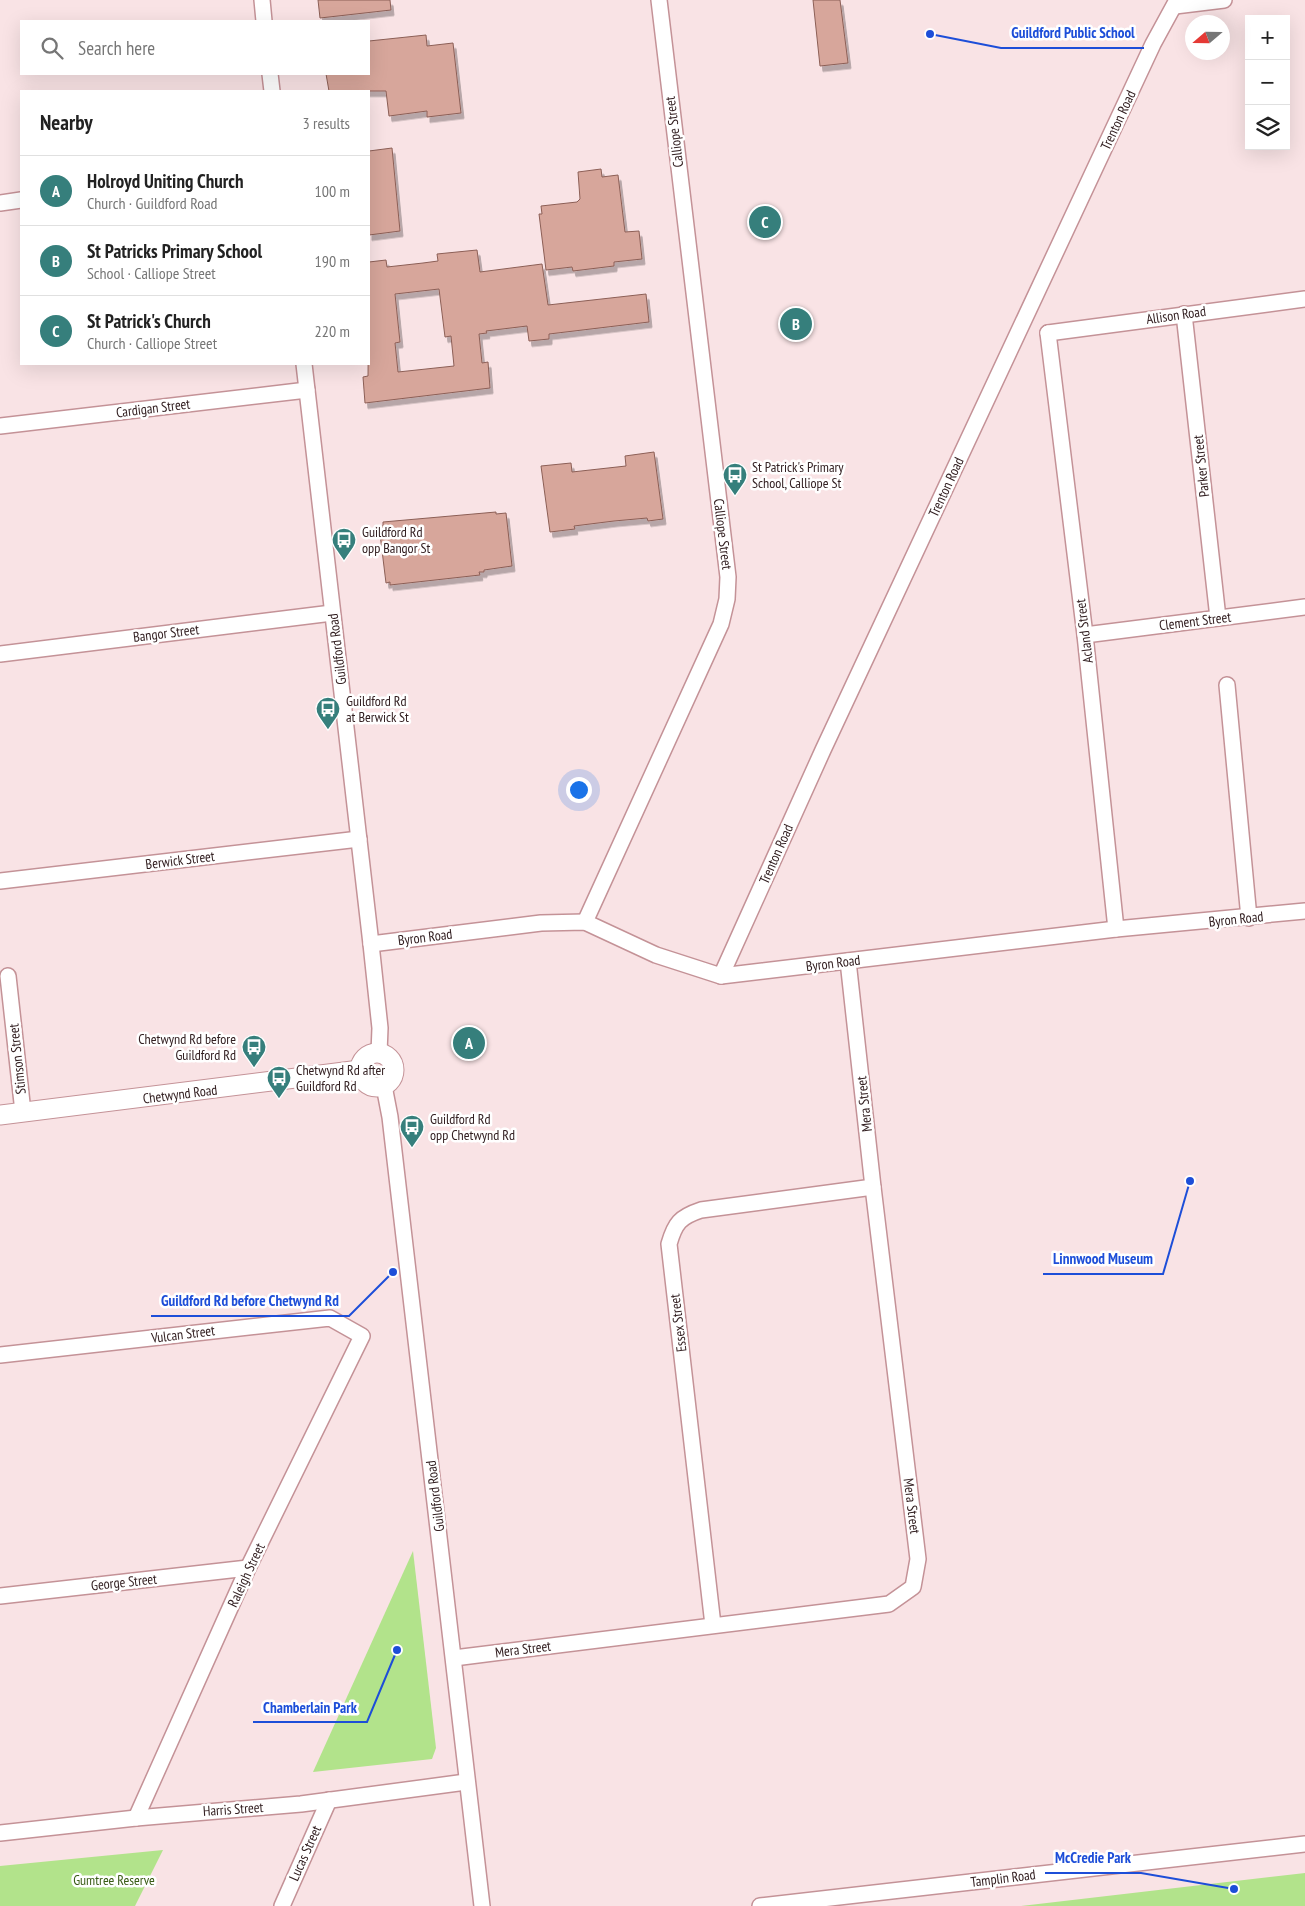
<!DOCTYPE html>
<meta charset="utf-8">
<style>
body{margin:0;font-family:"PT Sans Narrow",sans-serif;background:#f6f6f6;color:#222}
.controls{position:absolute;right:15px;top:15px;display:grid;overflow:hidden;border-radius:0px;box-shadow:0 5px 20px #0002}
.controls button{width:45px;height:45px;display:grid;place-items:center;padding:0;border:0;border-bottom:1px solid #e0e0e0;background:#fff;color:#222;font:25px sans-serif}
.compass{position:absolute;left:1185px;top:15px;width:45px;height:45px;border-radius:50%;background:#fff;box-shadow:0 5px 20px #0002;rotate:250deg}
.you{position:absolute;left:578px;top:789px;width:18px;height:18px;margin:-12px;border:4px solid #fff;border-radius:50%;background:#1a73e8;box-shadow:0 0 0 8px #1a73e833}
.badge{display:grid;place-items:center;width:32px;height:32px;border-radius:50%;background:#367f7c;color:#fff;font-size:16px;font-weight:700}
.pin{position:absolute;translate:-50% -50%;border:2px solid #fff;box-shadow:0 1px 5px #0006}
.list{margin:0;padding:0;list-style:none}
h2{display:flex;justify-content:space-between;align-items:center;height:65px;margin:0;padding:0 20px;font-size:21px}
h2 small{font-size:16px;font-weight:400;color:#767676}
.list li{display:grid;grid-template-columns:32px 1fr auto;gap:15px;align-items:center;box-sizing:border-box;height:70px;padding:0 20px;border-top:1px solid #e0e0e0}
.list b{display:block;font-size:19px;white-space:nowrap}
.list p{margin:0;font-size:16px;white-space:nowrap;color:#767676}
.list em{font-size:16px;font-style:normal;color:#767676}
.icon{flex:none;width:28px;height:28px;fill:none;stroke:currentColor;stroke-width:2;stroke-linecap:round;stroke-linejoin:round}
.map{position:relative;flex:none;width:1305px;height:1906px;overflow:hidden}
.search{position:absolute;background:#fff;box-shadow:0 5px 20px #0002;left:20px;top:20px;width:350px;height:55px;display:flex;align-items:center;gap:12px;box-sizing:border-box;padding:0 18px;border-radius:0px;color:#767676;font-size:19px}
.panel{position:absolute;background:#fff;box-shadow:0 5px 20px #0002;left:20px;top:90px;width:350px;height:275px;border-radius:0px}
.map>svg:first-child{display:block}
.green{fill:#b2e38b}
.building{fill:#d7a69b;stroke:#8c5f56;fill-rule:evenodd;filter:url(#shadow)}
.lines{fill:none;stroke-linecap:round;stroke-linejoin:round}
.minor-casing{stroke:#c49297;stroke-width:18}
.tertiary-casing{stroke:#c49297;stroke-width:21}
.minor{stroke:#fff;stroke-width:15}
.tertiary{stroke:#fff;stroke-width:19}
.labels{text-anchor:middle;stroke-width:5;stroke-linejoin:round;paint-order:stroke}
.street-label{font-size:14px;fill:#332022;stroke:#fff}
.poi-label{font-size:14px;fill:#332022;stroke:#fff;text-anchor:start}
.park-label{font-size:14px;fill:#395c15;stroke:#fff}
.leader{fill:none;stroke:#1d4ed8;stroke-width:2}
.callout-dot{fill:#1d4ed8;stroke:#fff;stroke-width:2}
.callout-label{font-size:15px;text-anchor:middle;font-weight:bold;fill:#1d4ed8;stroke:#fff;stroke-width:5;stroke-linejoin:round;paint-order:stroke}
</style>
<div class="map">
<svg width="1305" height="1906" viewBox="0 0 1305 1906">
<defs>
<filter id="shadow"><feDropShadow dx="3" dy="5.5" stdDeviation="0" flood-color="#0004"/></filter>
</defs>
<rect width="100%" height="100%" fill="#f9e3e5"/>
<!-- green -->
<g class="green">
<path d="M413,1551L436,1748L432,1759L313,1772Z"/>
<path d="M163,1850L135,1906H0V1866Z"/>
<path d="M1305,1873V1906H1021Z"/>
</g>
<!-- building -->
<g class="building">
<path d="M318,0H390L391,10L320,18Z"/>
<path d="M813,0H840L848,63L820,66Z"/>
<path d="M426,35L427,46L453,43L461,113L427,117V111L389,116L386,91H329L326,74H369V41Z"/>
<path d="M392,148L400,231L369,235V151Z"/>
<path d="M601,169L602,177L618,175L625,232L639,231L642,259L614,262V266L573,271L572,267L546,270L539,214H542L541,206L577,202L580,199L578,172Z"/>
<path d="M477,250L480,272L542,264L548,305L646,294L649,322L549,334V339L529,341L527,326L486,331L487,333L479,334L482,363L488,362L490,388L365,403L363,377L368,376L369,262L386,260L387,267L423,263L438,261L437,254ZM439,289L445,337L451,336L454,366L398,372L395,343L400,342L395,294Z"/>
<path d="M654,452L663,519L648,521L647,518L614,521L574,526L575,529L550,532L541,466L571,463L572,472L626,466L625,456Z"/>
<path d="M496,512V514L506,513L512,566L484,570V572H479L480,575L390,585V582L386,583L379,526H383V522Z"/>
</g>
<g class="lines">
<defs>
<g id="minor">
<path d="M262,0L264,21"/>
<path d="M1175,6L1224,0"/>
<path d="M270,74L272,91"/>
<path d="M0,203L21,200"/>
<path d="M1184,314L1218,618"/>
<path d="M1048,333L1085,635L1116,929"/>
<path d="M1048,333L1305,299"/>
<path d="M304,364L371,944L380,1028L379,1053"/>
<path d="M0,426L307,390"/>
<path d="M1085,635L1305,607"/>
<path d="M0,654L332,613"/>
<path d="M1227,685L1249,918"/>
<path d="M0,881L359,839"/>
<path d="M585,922L721,624L727,599L728,577L659,0"/>
<path d="M371,944L541,923L585,922L656,955L721,976L1116,929L1305,911"/>
<path d="M8,976L23,1112"/>
<path d="M721,976L823,750L1153,44L1177,0"/>
<path d="M384,1086L390,1117L482,1906"/>
<path d="M0,1355L330,1318L362,1336L248,1568L136,1818"/>
<path d="M0,1596L248,1568"/>
<path d="M713,1625L669,1244C675,1223 680,1217 701,1210L873,1187"/>
<path d="M454,1658L889,1604L913,1587L918,1559L873,1187L848,961"/>
<path d="M0,1833L136,1818L301,1804L466,1782"/>
<path d="M282,1906L329,1800"/>
<path d="M760,1906L1305,1844"/>
</g>
<g id="tertiary">
<circle cx="377" cy="1070" r="17"/>
<path d="M0,1115L360,1070"/>
</g>
</defs>
<!-- minor casing -->
<use href="#minor" class="minor-casing"/>
<!-- tertiary casing -->
<use href="#tertiary" class="tertiary-casing"/>
<!-- minor -->
<use href="#minor" class="minor"/>
<!-- tertiary -->
<use href="#tertiary" class="tertiary"/>
</g>
<!-- icons -->
<defs>
<symbol id="bus-pin" viewBox="-11 -11 22 30"><path d="M0 17L-7.5 6A9.5 9.5 0 1 1 7.5 6Z" fill="#367f7c" stroke="#fff"/><path d="M-5-6H5V4H4V6H2V4H-2V6H-4V4H-5ZM-3.5-4V0h7V-4ZM-3.5 1.2v1.5H-2V1.2ZM2 1.2v1.5H3.5V1.2Z" fill="#fff"/></symbol>
</defs>
<g fill-rule="evenodd">
<use href="#bus-pin" x="721" y="461" width="28" height="38"/>
<use href="#bus-pin" x="330" y="526" width="28" height="38"/>
<use href="#bus-pin" x="314" y="695" width="28" height="38"/>
<use href="#bus-pin" x="240" y="1033" width="28" height="38"/>
<use href="#bus-pin" x="265" y="1064" width="28" height="38"/>
<use href="#bus-pin" x="398" y="1113" width="28" height="38"/>
</g>
<g class="labels">
<!-- street labels -->
<g class="street-label">
<text transform="translate(1118 120) rotate(-65)" y="5">Trenton Road</text>
<text transform="translate(674 132) rotate(-97)" y="5">Calliope Street</text>
<text transform="translate(1176 315) rotate(-8)" y="5">Allison Road</text>
<text transform="translate(153 408) rotate(-7)" y="5">Cardigan Street</text>
<text transform="translate(1201 466) rotate(-96)" y="5">Parker Street</text>
<text transform="translate(946 487) rotate(-65)" y="5">Trenton Road</text>
<text transform="translate(723 534) rotate(83)" y="5">Calliope Street</text>
<text transform="translate(1195 621) rotate(-7)" y="5">Clement Street</text>
<text transform="translate(1084 631) rotate(-97)" y="5">Acland Street</text>
<text transform="translate(166 633) rotate(-7)" y="5">Bangor Street</text>
<text transform="translate(337 649) rotate(-97)" y="5">Guildford Road</text>
<text transform="translate(776 854) rotate(-66)" y="5">Trenton Road</text>
<text transform="translate(180 860) rotate(-7)" y="5">Berwick Street</text>
<text transform="translate(1236 919) rotate(-6)" y="5">Byron Road</text>
<text transform="translate(425 937) rotate(-7)" y="5">Byron Road</text>
<text transform="translate(833 963) rotate(-7)" y="5">Byron Road</text>
<text transform="translate(17 1059) rotate(-96)" y="5">Stimson Street</text>
<text transform="translate(180 1094) rotate(-7)" y="5">Chetwynd Road</text>
<text transform="translate(864 1104) rotate(-96)" y="5">Mera Street</text>
<text transform="translate(678 1323) rotate(-97)" y="5">Essex Street</text>
<text transform="translate(183 1334) rotate(-7)" y="5">Vulcan Street</text>
<text transform="translate(435 1496) rotate(-97)" y="5">Guildford Road</text>
<text transform="translate(912 1506) rotate(83)" y="5">Mera Street</text>
<text transform="translate(246 1575) rotate(-65)" y="5">Raleigh Street</text>
<text transform="translate(124 1582) rotate(-6)" y="5">George Street</text>
<text transform="translate(523 1649) rotate(-7)" y="5">Mera Street</text>
<text transform="translate(233 1809) rotate(-4)" y="5">Harris Street</text>
<text transform="translate(305 1853) rotate(-66)" y="5">Lucas Street</text>
<text transform="translate(1003 1878) rotate(-7)" y="5">Tamplin Road</text>
</g>
<!-- poi labels -->
<g class="poi-label">
<text x="752" y="472">St Patrick's Primary<tspan x="752" dy="16">School, Calliope St</tspan></text>
<text x="362" y="537">Guildford Rd<tspan x="362" dy="16">opp Bangor St</tspan></text>
<text x="346" y="706">Guildford Rd<tspan x="346" dy="16">at Berwick St</tspan></text>
<text x="236" y="1044" text-anchor="end">Chetwynd Rd before<tspan x="236" dy="16">Guildford Rd</tspan></text>
<text x="296" y="1075">Chetwynd Rd after<tspan x="296" dy="16">Guildford Rd</tspan></text>
<text x="430" y="1124">Guildford Rd<tspan x="430" dy="16">opp Chetwynd Rd</tspan></text>
</g>
<!-- park labels -->
<g class="park-label">
<text x="114" y="1885">Gumtree Reserve</text>
</g>
</g>
<!-- callouts -->
<path class="leader" d="M930 34L1001 48H1144M1190 1181L1163 1274H1043M393 1272L349 1316H151M397 1650L367 1722H253M1234 1889L1141 1873H1045"/>
<g class="callout-dot">
<circle cx="930" cy="34" r="5"/>
<circle cx="1190" cy="1181" r="5"/>
<circle cx="393" cy="1272" r="5"/>
<circle cx="397" cy="1650" r="5"/>
<circle cx="1234" cy="1889" r="5"/>
</g>
<g class="callout-label">
<text x="1073" y="38">Guildford Public School</text>
<text x="1103" y="1264">Linnwood Museum</text>
<text x="250" y="1306">Guildford Rd before Chetwynd Rd</text>
<text x="310" y="1713">Chamberlain Park</text>
<text x="1093" y="1863">McCredie Park</text>
</g>
</svg>
<div class="controls">
<button>+</button>
<button>−</button>
<button><svg class="icon" aria-label="layers" viewBox="0 0 24 24"><path d="M12 4l9 5-9 5-9-5zM3 14l9 5 9-5"/></svg></button>
</div>
<svg class="compass" viewBox="-18 -18 36 36"><path d="M0-13l5 13h-10z" fill="#e53935"/><path d="M0 13l5-13h-10z" fill="#767676"/></svg>
<div class="you"></div>
<div class="pin badge" style="left:469px;top:1043px">A</div>
<div class="pin badge" style="left:796px;top:324px">B</div>
<div class="pin badge" style="left:765px;top:222px">C</div>
<div class="search"><svg class="icon" aria-label="search" viewBox="0 0 24 24"><circle cx="10" cy="10" r="6"/><path d="M15 15l6 6"/></svg>Search here</div>
<section class="panel">
<h2>Nearby<small>3 results</small></h2>
<ul class="list">
<li><span class="badge">A</span><div><b>Holroyd Uniting Church</b><p>Church · Guildford Road</p></div><em>100 m</em></li>
<li><span class="badge">B</span><div><b>St Patricks Primary School</b><p>School · Calliope Street</p></div><em>190 m</em></li>
<li><span class="badge">C</span><div><b>St Patrick's Church</b><p>Church · Calliope Street</p></div><em>220 m</em></li>
</ul>
</section>
</div>
